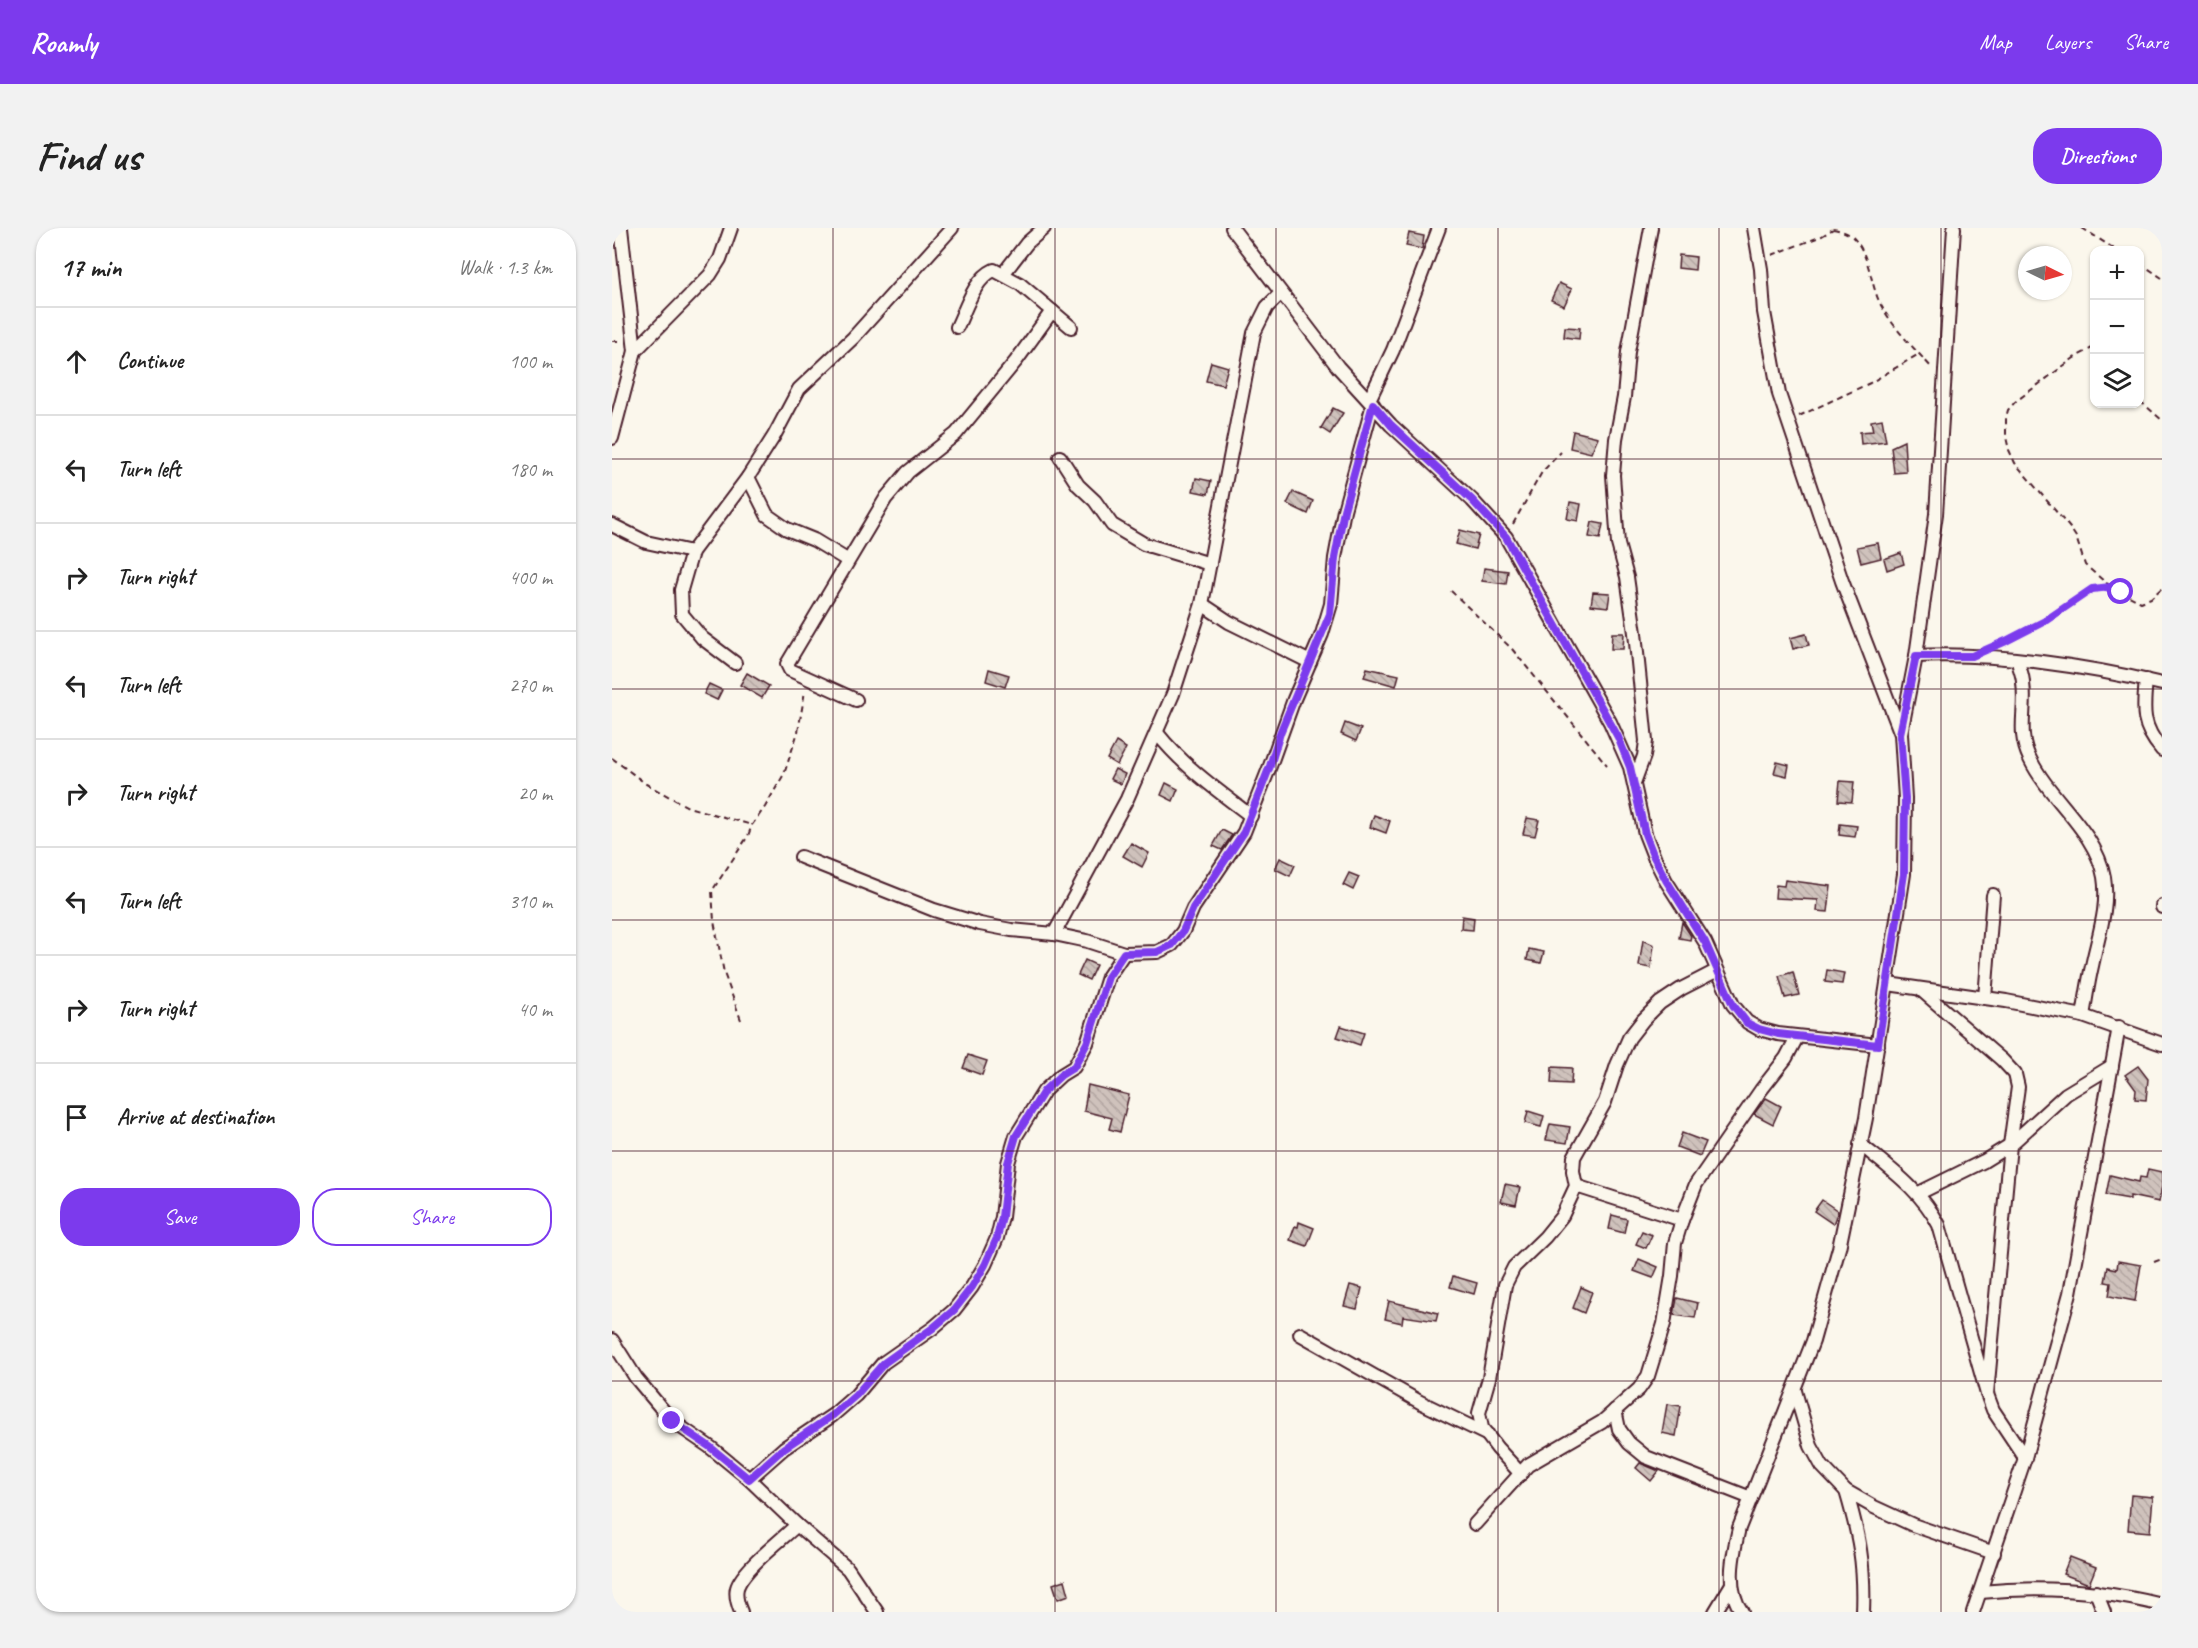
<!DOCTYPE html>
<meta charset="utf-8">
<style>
body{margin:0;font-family:Caveat,sans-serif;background:#f2f2f2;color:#222}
.controls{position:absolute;right:18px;top:18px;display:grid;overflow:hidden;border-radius:12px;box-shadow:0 2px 4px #0004}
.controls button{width:54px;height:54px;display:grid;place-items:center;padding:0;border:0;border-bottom:2px solid #e0e0e0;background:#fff;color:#222;font:30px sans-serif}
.compass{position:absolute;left:1406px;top:18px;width:54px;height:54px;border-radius:50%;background:#fff;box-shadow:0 2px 4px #0004;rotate:95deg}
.stop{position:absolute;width:18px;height:18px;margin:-14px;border:4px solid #7c3aed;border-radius:50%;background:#fff}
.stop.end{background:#7c3aed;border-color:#fff;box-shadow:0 2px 6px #0008}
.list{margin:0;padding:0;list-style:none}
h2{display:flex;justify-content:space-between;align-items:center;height:78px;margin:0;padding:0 24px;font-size:26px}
h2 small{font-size:20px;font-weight:400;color:#767676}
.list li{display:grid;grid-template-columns:39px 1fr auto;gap:18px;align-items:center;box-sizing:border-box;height:108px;padding:0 24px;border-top:2px solid #e0e0e0}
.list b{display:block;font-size:22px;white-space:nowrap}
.list em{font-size:20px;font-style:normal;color:#767676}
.actions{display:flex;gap:12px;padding:18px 24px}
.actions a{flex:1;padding:14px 0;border:2px solid #7c3aed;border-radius:24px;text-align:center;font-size:21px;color:#7c3aed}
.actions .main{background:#7c3aed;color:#fff}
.icon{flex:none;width:33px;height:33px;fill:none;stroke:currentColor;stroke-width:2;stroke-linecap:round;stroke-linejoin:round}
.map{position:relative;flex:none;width:1550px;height:1384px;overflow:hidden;border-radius:24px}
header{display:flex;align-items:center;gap:36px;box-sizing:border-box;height:84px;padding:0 30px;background:#7c3aed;color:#fff}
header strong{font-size:28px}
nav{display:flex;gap:33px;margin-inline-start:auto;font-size:21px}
.intro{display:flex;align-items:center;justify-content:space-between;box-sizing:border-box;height:144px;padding:0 36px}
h1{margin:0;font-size:42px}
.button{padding:15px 27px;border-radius:24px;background:#7c3aed;color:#fff;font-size:21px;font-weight:700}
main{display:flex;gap:36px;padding:0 36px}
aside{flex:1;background:#fff;border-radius:24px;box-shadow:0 2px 4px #0004}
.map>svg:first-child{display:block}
.building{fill:url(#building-back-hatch);stroke:#4a1f2b;stroke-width:1.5}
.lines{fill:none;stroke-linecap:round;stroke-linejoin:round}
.street-casing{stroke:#4a1f2b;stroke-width:16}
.path{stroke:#4a1f2b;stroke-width:2;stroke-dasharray:6 4.5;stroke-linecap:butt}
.street{stroke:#fbf7ec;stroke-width:12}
.route{stroke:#7c3aed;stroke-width:8}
.grid{fill:none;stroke:#4a1f2b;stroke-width:1.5;stroke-opacity:0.55}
</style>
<header>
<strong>Roamly</strong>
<nav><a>Map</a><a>Layers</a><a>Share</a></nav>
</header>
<div class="intro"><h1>Find us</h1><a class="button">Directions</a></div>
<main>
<aside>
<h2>17 min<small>Walk · 1.3 km</small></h2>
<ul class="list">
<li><svg class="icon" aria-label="ahead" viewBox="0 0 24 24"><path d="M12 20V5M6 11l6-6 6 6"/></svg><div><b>Continue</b></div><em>100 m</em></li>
<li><svg class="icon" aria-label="left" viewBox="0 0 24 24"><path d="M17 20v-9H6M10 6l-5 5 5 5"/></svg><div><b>Turn left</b></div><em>180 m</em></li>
<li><svg class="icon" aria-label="right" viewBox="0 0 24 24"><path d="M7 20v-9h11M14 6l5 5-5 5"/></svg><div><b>Turn right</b></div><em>400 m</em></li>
<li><svg class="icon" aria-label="left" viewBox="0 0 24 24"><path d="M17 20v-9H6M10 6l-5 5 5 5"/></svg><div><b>Turn left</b></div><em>270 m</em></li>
<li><svg class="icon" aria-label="right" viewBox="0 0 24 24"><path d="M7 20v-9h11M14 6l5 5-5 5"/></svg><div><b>Turn right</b></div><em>20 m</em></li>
<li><svg class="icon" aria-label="left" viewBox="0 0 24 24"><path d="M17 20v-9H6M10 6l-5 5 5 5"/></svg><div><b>Turn left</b></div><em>310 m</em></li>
<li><svg class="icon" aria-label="right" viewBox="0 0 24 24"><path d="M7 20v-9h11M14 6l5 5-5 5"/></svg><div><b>Turn right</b></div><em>40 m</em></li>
<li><svg class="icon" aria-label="arrive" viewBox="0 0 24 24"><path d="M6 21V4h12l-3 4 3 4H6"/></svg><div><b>Arrive at destination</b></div></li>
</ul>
<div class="actions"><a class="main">Save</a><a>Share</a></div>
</aside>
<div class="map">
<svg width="1550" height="1384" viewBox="0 0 1550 1384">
<defs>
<pattern id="building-back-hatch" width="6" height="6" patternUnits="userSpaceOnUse" patternTransform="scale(1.5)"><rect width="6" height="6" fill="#cfc2bc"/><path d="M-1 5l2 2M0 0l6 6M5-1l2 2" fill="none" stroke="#b3a6a2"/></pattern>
</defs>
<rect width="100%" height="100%" fill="#fbf7ec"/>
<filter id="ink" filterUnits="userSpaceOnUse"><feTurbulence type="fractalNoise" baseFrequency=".0167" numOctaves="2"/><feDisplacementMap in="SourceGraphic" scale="12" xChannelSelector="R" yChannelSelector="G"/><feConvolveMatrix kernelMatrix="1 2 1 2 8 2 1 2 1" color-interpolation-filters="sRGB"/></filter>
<g filter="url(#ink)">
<!-- building -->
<g class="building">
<path d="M797,5L812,8L810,21L794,18Z"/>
<path d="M1067,27L1084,29L1083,42L1066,40Z"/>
<path d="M947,55L960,61L952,78L939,72Z"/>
<path d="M953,99L968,100L967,111L952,109Z"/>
<path d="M599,134L616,139L611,157L594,153Z"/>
<path d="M721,180L731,185L718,206L709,200Z"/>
<path d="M1270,191L1274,213L1249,216L1248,204L1261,203L1259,193Z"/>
<path d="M961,203L986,209L979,225L958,220Z"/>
<path d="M1292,213L1294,244L1282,245L1279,219Z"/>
<path d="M584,250L599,253L596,266L581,263Z"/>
<path d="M681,264L701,273L696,286L675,276Z"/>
<path d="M958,274L969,276L966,293L955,291Z"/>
<path d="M980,294L991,296L988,311L977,309Z"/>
<path d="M848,302L867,307L863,321L844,316Z"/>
<path d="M1266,315L1269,330L1249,335L1245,319Z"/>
<path d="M1289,325L1292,336L1275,342L1272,331Z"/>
<path d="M872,340L896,343L894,356L870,353Z"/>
<path d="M981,364L998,365L996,379L979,377Z"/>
<path d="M1000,405H1012L1011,421H999Z"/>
<path d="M1194,406L1197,417L1181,421L1178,410Z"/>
<path d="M755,440L787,447L784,458L752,449Z"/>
<path d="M377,441L397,447L393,459L374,453Z"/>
<path d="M135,445L157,458L150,470L128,457Z"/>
<path d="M97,456L110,462L105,472L92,466Z"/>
<path d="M733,495L749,501L744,513L729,506Z"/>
<path d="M504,514L514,520L505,537L495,531Z"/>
<path d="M1165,534L1177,537L1175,548L1162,545Z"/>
<path d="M503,541L513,546L509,556L498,551Z"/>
<path d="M1228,553L1242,554L1240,574L1226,573Z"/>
<path d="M554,555L566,561L561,573L549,567Z"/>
<path d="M762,587L778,593L774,605L758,599Z"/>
<path d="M915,590L927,592L923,608L911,606Z"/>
<path d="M1228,596L1245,598L1243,609L1227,607Z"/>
<path d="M610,602L620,607L610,622L601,618Z"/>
<path d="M519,615L537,625L530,639L511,628Z"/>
<path d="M668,630L683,637L678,648L663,641Z"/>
<path d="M737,645L747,649L741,662L731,657Z"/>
<path d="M1173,652L1219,658L1216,684L1205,683L1206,672L1163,670L1164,657L1172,658Z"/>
<path d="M850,688L862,690L861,702L849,701Z"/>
<path d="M1070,694L1079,708L1078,712L1067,710Z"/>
<path d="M1031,712L1042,717L1039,740L1027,738Z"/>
<path d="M917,721L932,724L929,735L915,732Z"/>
<path d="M473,732L484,737L477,752L466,747Z"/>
<path d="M1215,742L1232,745L1230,756L1213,754Z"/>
<path d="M1181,744L1187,767L1173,770L1167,748Z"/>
<path d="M729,798L752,805L748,817L725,809Z"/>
<path d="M356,827L375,833L370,847L351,840Z"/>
<path d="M1526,838L1536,851L1534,872L1523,871L1524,862L1513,847Z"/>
<path d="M940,839L960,840L959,856L939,855Z"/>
<path d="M476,857L517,867L508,904L497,901L500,890L472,883Z"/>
<path d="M1154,870L1169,878L1161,896L1142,886Z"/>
<path d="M916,883L932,888L929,899L913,895Z"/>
<path d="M938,896L958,899L955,915L934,912Z"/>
<path d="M1070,905L1094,914L1088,928L1065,919Z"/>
<path d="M1536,941L1550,944V958L1547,974L1518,968V971L1494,967L1498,947L1527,954L1528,949L1534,950Z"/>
<path d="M893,956L908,959L904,977L889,974Z"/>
<path d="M1210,972L1226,983L1221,996L1202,983Z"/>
<path d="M1000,987L1015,991L1012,1005L997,1001Z"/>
<path d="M687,994L702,1000L695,1018L678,1012L683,998L686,999Z"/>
<path d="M1030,1003L1040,1007L1034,1020L1024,1016Z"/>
<path d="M1027,1031L1046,1039L1041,1050L1022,1043Z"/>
<path d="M1506,1033L1529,1037L1523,1073L1497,1068L1499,1055L1493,1054L1496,1039L1505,1041Z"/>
<path d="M841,1048L865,1055L862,1066L838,1059Z"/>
<path d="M738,1057L750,1060L745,1081L732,1078Z"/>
<path d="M969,1059L980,1064L972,1085L961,1080Z"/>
<path d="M1065,1070L1086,1075L1083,1090L1062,1087Z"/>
<path d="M777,1073L826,1085L824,1093L791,1088L790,1095L773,1091Z"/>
<path d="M1055,1176L1069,1178L1064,1208L1050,1205Z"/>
<path d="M1028,1235L1047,1243L1039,1253L1024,1240Z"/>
<path d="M1519,1267L1541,1269L1538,1304L1516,1302Z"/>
<path d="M1458,1329L1484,1339L1477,1356L1451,1346Z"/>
<path d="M453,1352L457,1367L446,1371L441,1356Z"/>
</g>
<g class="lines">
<defs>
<g id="street">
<path d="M9,0L23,123"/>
<path d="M620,0L726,139L779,197L860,272L894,309L998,494L1018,539L1033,606L1042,629L1054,653L1093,714L1121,777L1135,794L1147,801L1166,806L1266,817"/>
<path d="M391,46L415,15L432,0"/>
<path d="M345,99C354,81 362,51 382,42L408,56L459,99"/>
<path d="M757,172L781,122L827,0"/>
<path d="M0,210L23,123L98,47L108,31L119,0"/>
<path d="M448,229L466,257L483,273L500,297L532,316L598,336"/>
<path d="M136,249L155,287L175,301L202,312L235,332"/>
<path d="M0,297L34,314L80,324"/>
<path d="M590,376L617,394L698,434"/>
<path d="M1304,428C1382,424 1474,438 1550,456"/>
<path d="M1406,433C1407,440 1411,447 1411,455C1415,483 1404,503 1418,531C1438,572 1484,603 1492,649C1497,680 1486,708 1480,738C1476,755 1474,771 1471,788"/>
<path d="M123,435L90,410L70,386L69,362L80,324L136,249L162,208L187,161L241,110L340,0"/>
<path d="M1534,452C1531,482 1529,498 1550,522"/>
<path d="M244,472L178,442L175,436L274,270L296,244L344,206L404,133L440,83"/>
<path d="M545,505C571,538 605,562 639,588"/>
<path d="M1289,505L1304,428L1324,286L1342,0"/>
<path d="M1022,555L1032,528L1034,513L1023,405L1015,349L1006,316L1001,247L1004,211L1012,169L1016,124L1039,0"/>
<path d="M189,629L322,682L368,696L399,702L442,706L475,713L512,725L545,724L560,717L571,703L581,680L632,604L658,538L682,471L710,406L719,376L723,330L732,282L761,176"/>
<path d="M1550,678V679"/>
<path d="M442,706L515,571L561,466L590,376L642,105L655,79L668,66"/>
<path d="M1276,756L1394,773L1471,788L1550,816"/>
<path d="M1308,761L1390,832L1403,846L1406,859L1398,917L1375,1166"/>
<path d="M1373,770L1381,667"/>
<path d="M1248,916C1277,940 1309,962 1327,997L1375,1166L1381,1182L1413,1230"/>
<path d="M964,958L1070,992"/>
<path d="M1307,965L1372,933L1398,917L1454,866L1500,838"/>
<path d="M688,1106L808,1174L876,1207"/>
<path d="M0,1112L24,1150L60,1193L98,1219L137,1251L185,1297L236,1341L265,1384"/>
<path d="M1183,1163L1199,1218L1210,1238L1234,1263L1262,1279L1301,1297L1382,1325"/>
<path d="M1003,1182L1007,1201L1017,1215L1034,1229L1139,1270"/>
<path d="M909,1246L885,1220L870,1200L867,1185L877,1150L893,1057L902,1039L933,1009L950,988L964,958L961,943L962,929L993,874L1005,837L1017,810L1031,792L1048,775L1069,761L1104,743"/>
<path d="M137,1251L172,1220L221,1187L244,1167L271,1135L321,1100L342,1082L360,1059L373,1037L385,1010L390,989L396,935L404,908L432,863L449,847L462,839L475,815L496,749L512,725"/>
<path d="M1234,1263C1247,1307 1253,1337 1251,1384"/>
<path d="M863,1296L916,1237L990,1194L1027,1161L1036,1148L1052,1096L1060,1048L1063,1015L1070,992L1084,956L1149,862L1174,830L1185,809"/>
<path d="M1368,1364C1429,1358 1491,1362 1550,1377"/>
<path d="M1484,1364L1492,1384"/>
<path d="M129,1384C126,1377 123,1368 125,1360C130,1342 170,1311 185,1297"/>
<path d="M1103,1384L1120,1356"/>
<path d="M1130,1384C1113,1361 1121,1326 1127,1300L1201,1113L1227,1020L1254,890L1292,646L1293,570L1289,506L1230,353L1167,166L1152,84L1149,41L1142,0"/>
<path d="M1361,1384L1413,1230L1458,1065L1507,799"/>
</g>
</defs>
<!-- street casing -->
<use href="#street" class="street-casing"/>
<!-- path -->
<g class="path">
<path d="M1470,0L1504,22"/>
<path d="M1221,1C1227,2 1234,4 1238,7C1258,22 1258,59 1270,79C1283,102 1302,120 1320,140"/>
<path d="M1160,27L1210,8L1221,1"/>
<path d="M1528,35L1550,50"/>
<path d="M0,113H8"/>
<path d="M1482,119L1462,130L1403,174L1396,182L1394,190V209L1397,222L1403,235L1458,300L1464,309L1473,337L1499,359"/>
<path d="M1528,173L1550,192"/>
<path d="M1187,188L1258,155L1307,126"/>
<path d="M901,296L930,244L949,224"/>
<path d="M839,363L900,421L995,537"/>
<path d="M1388,416L1433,393L1486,359H1499L1529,374L1539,370L1550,360"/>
<path d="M0,530L34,556L76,579L140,597"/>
<path d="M129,792L112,745L102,693L100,663L136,608L140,597L153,579L172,546L186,504L193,463"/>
<path d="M1542,1034L1550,1031"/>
</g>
<!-- street -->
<use href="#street" class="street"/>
</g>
</g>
<g class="lines" filter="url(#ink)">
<!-- route -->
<path class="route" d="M60,1193L98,1219L137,1251L172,1220L221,1187L244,1167L272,1135L321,1100L342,1082L360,1059L373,1037L385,1010L390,989L396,935L404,908L432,863L449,847L462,839L475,815L496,749L512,725L545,724L560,717L571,703L581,680L632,604L658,538L668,505L718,386L723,330L732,282L761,176L779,197L860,272L894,309L1006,509L1018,539L1033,606L1042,629L1054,652L1093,714L1121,777L1135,795L1147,801L1166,806L1266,817L1292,646L1293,570L1288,506L1304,428H1360L1394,413L1433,393L1480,361L1499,359L1509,364"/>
</g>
<!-- grid -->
<path class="grid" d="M221,0V1384M443,0V1384M664,0V1384M886,0V1384M1107,0V1384M1329,0V1384M0,231H1550M0,461H1550M0,692H1550M0,923H1550M0,1153H1550"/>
</svg>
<div class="controls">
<button>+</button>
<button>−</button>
<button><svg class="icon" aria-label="layers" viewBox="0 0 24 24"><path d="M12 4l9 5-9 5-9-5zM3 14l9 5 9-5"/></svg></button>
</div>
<svg class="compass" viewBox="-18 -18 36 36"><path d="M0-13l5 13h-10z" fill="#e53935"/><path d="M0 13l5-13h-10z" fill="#767676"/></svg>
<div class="stop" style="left:1509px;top:364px"></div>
<div class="stop end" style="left:60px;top:1193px"></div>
</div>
</main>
